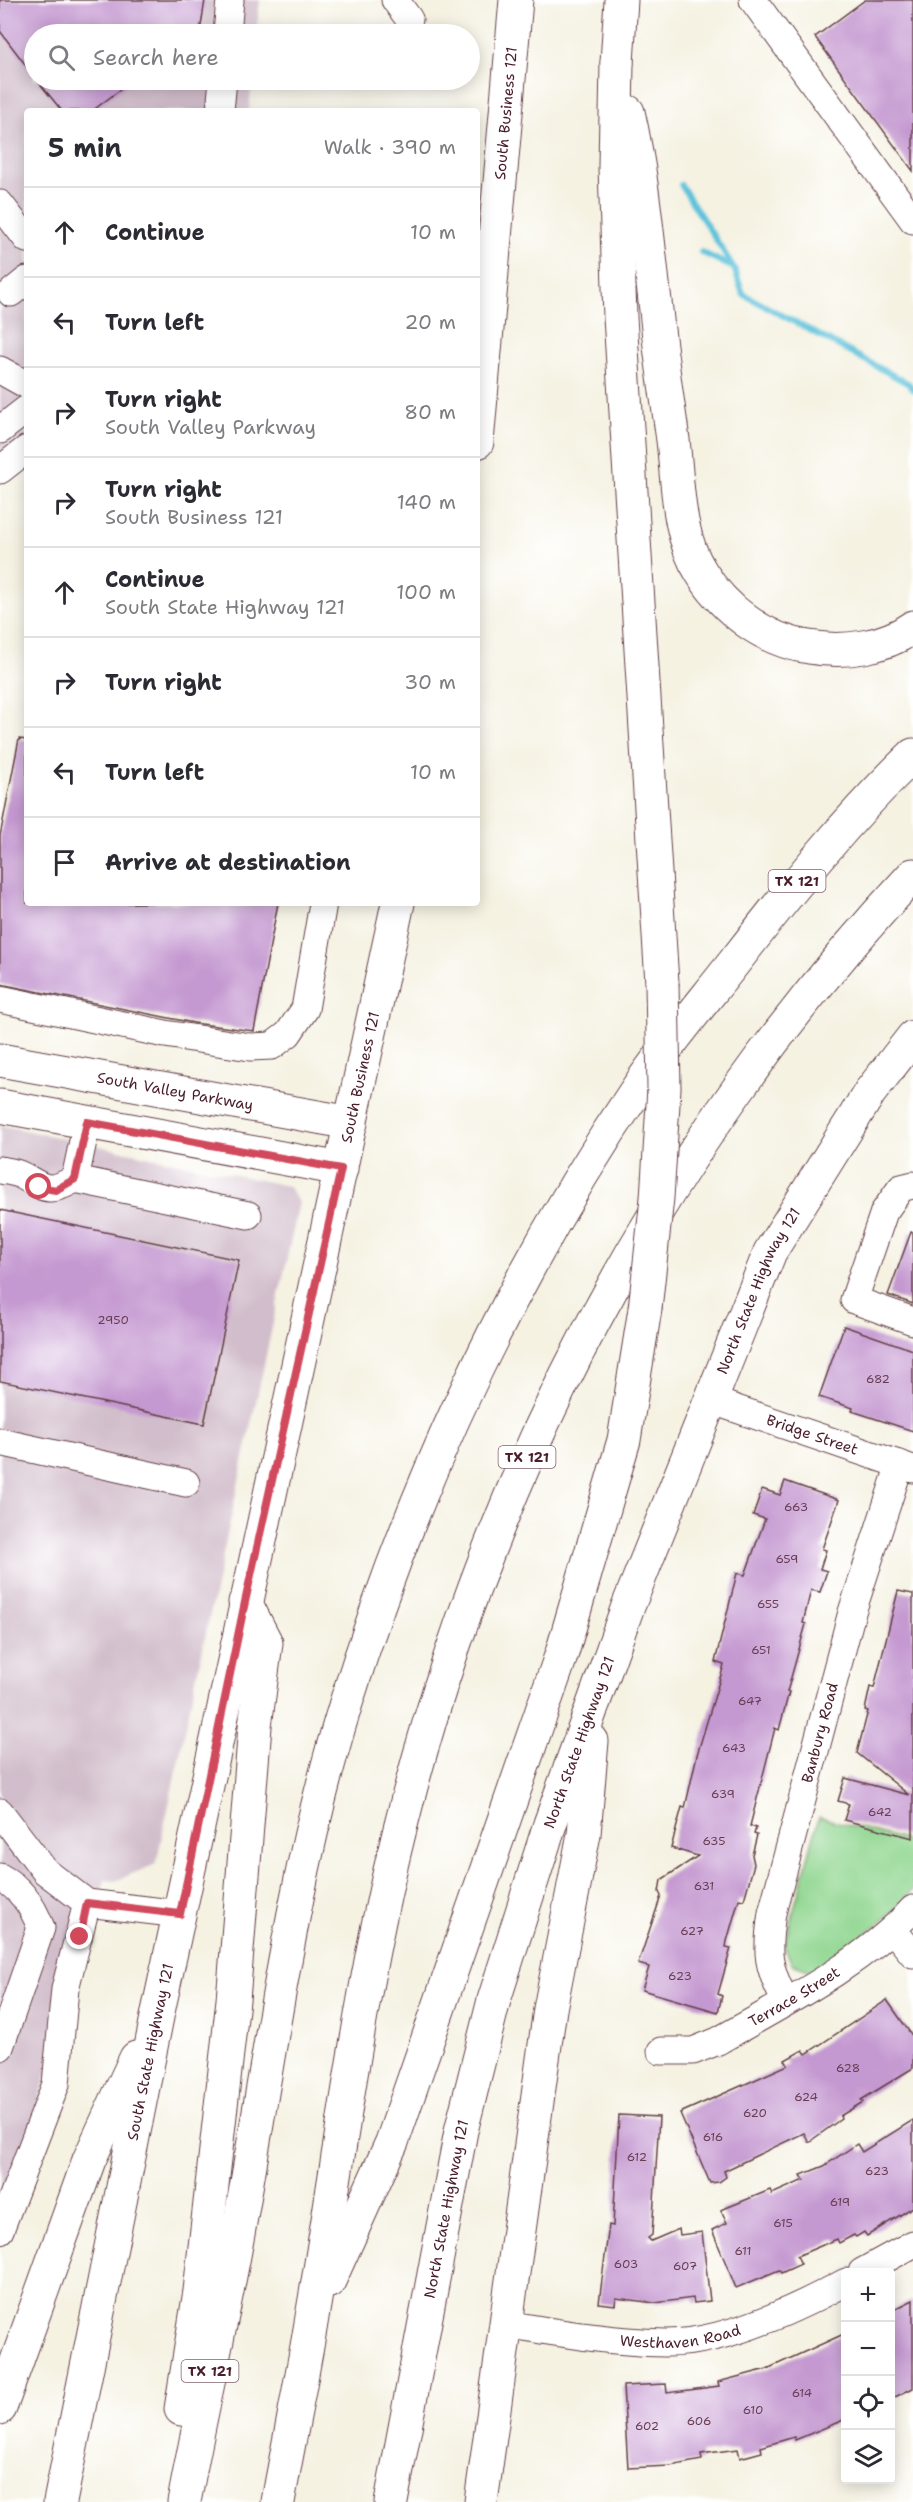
<!DOCTYPE html>
<meta charset="utf-8">
<style>
body{margin:0;font-family:"Shantell Sans",sans-serif;background:#f7f7f7;color:#2b2b33}
.controls{position:absolute;right:18px;bottom:18px;display:grid;overflow:hidden;border-radius:6px;box-shadow:0 3px 15px #0003}
.controls button{width:54px;height:54px;display:grid;place-items:center;padding:0;border:0;border-bottom:2px solid #e1e1e2;background:#fff;color:#2b2b33;font:30px sans-serif}
.stop{position:absolute;width:18px;height:18px;margin:-14px;border:4px solid #d1495b;border-radius:50%;background:#fff}
.stop.end{background:#d1495b;border-color:#fff;box-shadow:0 2px 6px #0008}
.list{margin:0;padding:0;list-style:none}
h2{display:flex;justify-content:space-between;align-items:center;height:78px;margin:0;padding:0 24px;font-size:26px}
h2 small{font-size:20px;font-weight:400;color:#7c7c81}
.list li{display:grid;grid-template-columns:39px 1fr auto;gap:18px;align-items:center;box-sizing:border-box;height:90px;padding:0 24px;border-top:2px solid #e1e1e2}
.list b{display:block;font-size:22px;white-space:nowrap}
.list p{margin:0;font-size:20px;white-space:nowrap;color:#7c7c81}
.list em{font-size:20px;font-style:normal;color:#7c7c81}
.icon{flex:none;width:33px;height:33px;fill:none;stroke:currentColor;stroke-width:2;stroke-linecap:round;stroke-linejoin:round}
.map{position:relative;flex:none;width:913px;height:2502px;overflow:hidden}
.search{position:absolute;background:#fff;box-shadow:0 3px 15px #0003;left:24px;top:24px;width:456px;height:66px;display:flex;align-items:center;gap:15px;box-sizing:border-box;padding:0 21px;border-radius:33px;color:#7c7c81;font-size:22px}
.panel{position:absolute;background:#fff;box-shadow:0 3px 15px #0003;left:24px;top:108px;width:456px;height:798px;border-radius:6px}
.map>svg:first-child{display:block}
.industrial{fill:#d1bdcb}
.green{fill:#90d690;stroke:#6d7a5e;stroke-width:1.5}
.lines{fill:none;stroke-linecap:round;stroke-linejoin:round}
.stream{stroke:#5ec3db;stroke-width:6}
.building{fill:#c498d0}
.minor-casing{stroke:#643f46;stroke-width:29}
.major-casing{stroke:#643f46;stroke-width:35}
.highway-casing{stroke:#643f46;stroke-width:35}
.minor{stroke:#fff;stroke-width:27}
.major{stroke:#fff;stroke-width:33}
.highway{stroke:#fff;stroke-width:33}
.highway-bridge-casing{stroke:#643f46;stroke-width:35;stroke-linecap:butt}
.highway-bridge{stroke:#fff;stroke-width:33}
.route{stroke:#d1495b;stroke-width:8}
.labels{text-anchor:middle;stroke-width:4.5;stroke-linejoin:round;paint-order:stroke}
.number-label{font-size:12px;fill:#683d54}
.shield{fill:#fff;stroke:#80626b;stroke-width:1.5}
.shield-label{font-size:14px;font-weight:bold;fill:#4a1f2b}
.street-label{font-size:15px;fill:#4a1f2b;stroke:#fff}
</style>
<div class="map">
<svg width="913" height="2502" viewBox="0 0 913 2502">
<rect width="100%" height="100%" fill="#fff"/>
<filter id="ink" filterUnits="userSpaceOnUse"><feTurbulence type="fractalNoise" baseFrequency=".0167" numOctaves="2"/><feDisplacementMap in="SourceGraphic" scale="12" xChannelSelector="R" yChannelSelector="G"/><feConvolveMatrix kernelMatrix="1 2 1 2 8 2 1 2 1" color-interpolation-filters="sRGB"/></filter>
<filter id="wash" filterUnits="userSpaceOnUse"><feTurbulence type="fractalNoise" baseFrequency=".008" numOctaves="4" result="noise"/><feDisplacementMap in="SourceGraphic" scale="24" xChannelSelector="R" yChannelSelector="G"/><feGaussianBlur stdDeviation="1.35" result="paint"/><feColorMatrix in="noise" values="0 0 0 0 0 0 0 0 0 0 0 0 0 0 0 0 0 1.4 0 .05"/><feComposite in="paint" operator="in"/></filter>
<g filter="url(#wash)">
<rect width="100%" height="100%" fill="#f5f2e2"/>
<!-- industrial -->
<g class="industrial">
<path d="M0,0H260L256,34H34V80H252L249,111H27V440L0,460Z"/>
<path d="M0,1125L288,1186L299,1203L156,1864L115,1881L105,1880L0,2230Z"/>
</g>
<!-- green -->
<path class="green" d="M819,1817L913,1842V1890L885,1919L813,1972L792,1964L784,1946Z"/>
<g class="lines">
<!-- stream -->
<g class="stream">
<path d="M681,185L734,268"/>
<path d="M701,252L734,268L743,294L909,384L913,390"/>
</g>
</g>
<g id="blocks">
<!-- building -->
<g class="building">
<path d="M0,0H205L201,26L191,34H34V76L0,31Z"/>
<path d="M865,0H913V171L815,37Z"/>
<path d="M37,80H133L92,111H62Z"/>
<path d="M19,739L27,740V903H278L254,1031L194,1023L0,984V836Z"/>
<path d="M0,1210L239,1260L204,1424L0,1381Z"/>
<path d="M911,1232L913,1233V1304L888,1295Z"/>
<path d="M844,1326L913,1350V1431L852,1411L853,1408L819,1397Z"/>
<path d="M785,1481L839,1500L822,1549L826,1550L820,1569L827,1571L820,1592L811,1590L803,1623L806,1624L787,1692H789L779,1730L775,1728L750,1826L756,1828L754,1834L757,1835L752,1855L754,1864L744,1900L739,1899L727,1941L726,1947L731,1948L718,1994L722,1996L718,2012L642,1990L649,1967L638,1964L661,1896L659,1892L661,1880L698,1856L671,1848L682,1807L685,1808L697,1755L724,1665L715,1662L737,1573L745,1575L765,1519L753,1515L762,1489L780,1495Z"/>
<path d="M898,1591L913,1594V1838L844,1820L849,1804L838,1801L845,1778L909,1795L857,1753L868,1711L865,1710L870,1687L874,1688Z"/>
<path d="M887,2000L913,2037V2068L861,2100L863,2102L840,2116L841,2119L809,2142L804,2133L724,2171L726,2177L719,2182L710,2183L680,2113L788,2065L785,2060L803,2050L806,2054Z"/>
<path d="M619,2115L659,2117L652,2235L648,2238L651,2241L679,2229L680,2235L702,2232L710,2301L694,2303L693,2298L655,2303L616,2298L615,2305L599,2303L609,2225L613,2226Z"/>
<path d="M913,2120V2207L867,2236L864,2232L856,2237L854,2235L839,2243L837,2239L797,2256L801,2264L781,2273L779,2270L736,2288L712,2230L727,2223L721,2210L770,2190L772,2194L804,2180L801,2175L824,2166L857,2144L862,2152Z"/>
<path d="M913,2300V2388L891,2399V2311Z"/>
<path d="M846,2333V2419L795,2440L794,2437L761,2447L762,2452L740,2458L738,2449L701,2454L702,2460L670,2466L628,2468L623,2386L666,2384L667,2393L719,2386L718,2382L767,2369Z"/>
</g>
</g>
</g>
<g filter="url(#ink)">
<use href="#blocks" fill-opacity="0" stroke="#643f46" stroke-width="1.5"/>
<g class="lines">
<defs>
<g id="minor">
<path d="M395,0L409,19"/>
<path d="M753,0L913,220"/>
<path d="M227,34L230,0"/>
<path d="M220,111L223,80"/>
<path d="M0,204L27,239"/>
<path d="M11,293L27,280"/>
<path d="M0,370L27,385"/>
<path d="M0,430L27,409"/>
<path d="M0,470L27,449"/>
<path d="M0,999L165,1034L250,1047L272,1046L288,1034L305,1009L323,903"/>
<path d="M0,1170C7,1171 17,1172 23,1176C47,1190 49,1193 75,1179L87,1122"/>
<path d="M75,1179L248,1215"/>
<path d="M913,1185L901,1188L884,1212L854,1300L913,1321"/>
<path id="s1" d="M710,1400L913,1469"/>
<path d="M0,1442L186,1483"/>
<path d="M0,1812L45,1871L87,1903L180,1914"/>
<path d="M0,1877C21,1888 33,1906 41,1928L0,2047"/>
<path d="M893,1930L913,1954"/>
<path id="s2" d="M786,2002C767,1967 766,1953 772,1913L852,1612L900,1464"/>
<path id="s3" d="M661,2051H693L718,2041C786,2002 859,1966 913,1909"/>
<path d="M0,2230L56,2084L65,1989L87,1903"/>
<path d="M862,2272L913,2244"/>
<path id="s4" d="M506,2324C558,2333 612,2342 665,2343C722,2344 796,2309 846,2282"/>
</g>
<g id="major">
<path d="M617,63L621,0"/>
<path id="s5" d="M477,442L516,0"/>
<path id="s6" d="M0,1060L351,1123"/>
<path d="M0,1106L341,1169"/>
<path d="M0,2408L89,2160L136,2058"/>
<path id="s7" d="M60,2502L158,2012L398,903"/>
<path id="s8" d="M391,2502L461,2131L494,2000L550,1824L596,1696L627,1609L770,1252L870,1092L913,1037"/>
<path d="M481,2502L550,2009L584,1834L592,1741"/>
</g>
<g id="highway">
<path d="M617,63L615,167L620,317L662,983"/>
<path d="M628,112C643,178 648,243 656,310C660,353 667,397 673,440C678,483 677,535 701,572C724,610 765,641 809,647C843,653 884,648 913,627"/>
<path d="M329,2281L392,2142L562,1653L624,1440L645,1309"/>
<path d="M181,2409L200,2291L233,2000L255,1726L266,1643L245,1602"/>
<path d="M184,2502C200,2416 220,2331 236,2245C269,2064 291,1880 346,1703C414,1484 511,1274 641,1083C670,1041 704,1001 736,960C791,889 848,818 913,755"/>
<path d="M278,2502C289,2440 302,2379 312,2317C340,2156 359,1993 399,1833C489,1471 658,1149 913,875"/>
</g>
</defs>
<!-- minor casing -->
<use href="#minor" class="minor-casing"/>
<!-- major casing -->
<use href="#major" class="major-casing"/>
<!-- highway casing -->
<use href="#highway" class="highway-casing"/>
<!-- minor -->
<use href="#minor" class="minor"/>
<!-- major -->
<use href="#major" class="major"/>
<!-- highway -->
<use href="#highway" class="highway"/>
<defs>
<path id="highway-bridge" d="M645,1309L657,1198L664,1088L662,983"/>
</defs>
<!-- highway-bridge casing -->
<use href="#highway-bridge" class="highway-bridge-casing"/>
<!-- highway-bridge -->
<use href="#highway-bridge" class="highway-bridge"/>
</g>
</g>
<g class="lines" filter="url(#ink)">
<!-- route -->
<path class="route" d="M39,1187L56,1190L75,1179L87,1122L341,1169L245,1602L180,1914L87,1903L80,1937"/>
</g>
<g class="labels">
<!-- number labels -->
<g class="number-label">
<text x="113" y="1324">2950</text>
<text x="878" y="1383">682</text>
<text x="796" y="1511">663</text>
<text x="787" y="1563">659</text>
<text x="768" y="1608">655</text>
<text x="761" y="1654">651</text>
<text x="750" y="1705">647</text>
<text x="734" y="1752">643</text>
<text x="723" y="1798">639</text>
<text x="880" y="1816">642</text>
<text x="714" y="1845">635</text>
<text x="704" y="1890">631</text>
<text x="692" y="1935">627</text>
<text x="680" y="1980">623</text>
<text x="848" y="2072">628</text>
<text x="806" y="2101">624</text>
<text x="755" y="2117">620</text>
<text x="713" y="2141">616</text>
<text x="637" y="2161">612</text>
<text x="877" y="2175">623</text>
<text x="840" y="2206">619</text>
<text x="783" y="2227">615</text>
<text x="743" y="2255">611</text>
<text x="626" y="2268">603</text>
<text x="685" y="2270">607</text>
<text x="802" y="2397">614</text>
<text x="753" y="2414">610</text>
<text x="699" y="2425">606</text>
<text x="647" y="2430">602</text>
</g>
<!-- shield labels -->
<g class="shield">
<rect x="768.5" y="870" width="57" height="22" rx="4.5"/>
<rect x="498.5" y="1446" width="57" height="22" rx="4.5"/>
<rect x="181.5" y="2360" width="57" height="22" rx="4.5"/>
</g>
<g class="shield-label">
<text x="797" y="886">TX 121</text>
<text x="527" y="1462">TX 121</text>
<text x="210" y="2376">TX 121</text>
</g>
<!-- street labels -->
<g class="street-label">
<text dy="5" stroke="none"><textPath href="#s5" startOffset="330">South Business 121</textPath></text>
<text dy="5" stroke="none"><textPath href="#s7" startOffset="1456">South Business 121</textPath></text>
<text dy="5" stroke="none"><textPath href="#s6" startOffset="178">South Valley Parkway</textPath></text>
<text dy="5" stroke="none"><textPath href="#s8" startOffset="1270">North State Highway 121</textPath></text>
<text dy="5" stroke="none"><textPath href="#s1" startOffset="108">Bridge Street</textPath></text>
<text dy="5" stroke="none"><textPath href="#s2" startOffset="279">Banbury Road</textPath></text>
<text dy="5" stroke="none"><textPath href="#s8" startOffset="784">North State Highway 121</textPath></text>
<text dy="5" stroke="none"><textPath href="#s3" startOffset="147">Terrace Street</textPath></text>
<text dy="5" stroke="none"><textPath href="#s7" startOffset="459">South State Highway 121</textPath></text>
<text dy="5" stroke="none"><textPath href="#s8" startOffset="298">North State Highway 121</textPath></text>
<text dy="5" stroke="none"><textPath href="#s4" startOffset="176">Westhaven Road</textPath></text>
</g>
</g>
</svg>
<div class="controls">
<button>+</button>
<button>−</button>
<button><svg class="icon" aria-label="locate" viewBox="0 0 24 24"><circle cx="12" cy="12" r="6"/><path d="M12 2v4M12 18v4M2 12h4M18 12h4"/></svg></button>
<button><svg class="icon" aria-label="layers" viewBox="0 0 24 24"><path d="M12 4l9 5-9 5-9-5zM3 14l9 5 9-5"/></svg></button>
</div>
<div class="stop" style="left:39px;top:1187px"></div>
<div class="stop end" style="left:80px;top:1937px"></div>
<div class="search"><svg class="icon" aria-label="search" viewBox="0 0 24 24"><circle cx="10" cy="10" r="6"/><path d="M15 15l6 6"/></svg>Search here</div>
<section class="panel">
<h2>5 min<small>Walk · 390 m</small></h2>
<ul class="list">
<li><svg class="icon" aria-label="ahead" viewBox="0 0 24 24"><path d="M12 20V5M6 11l6-6 6 6"/></svg><div><b>Continue</b></div><em>10 m</em></li>
<li><svg class="icon" aria-label="left" viewBox="0 0 24 24"><path d="M17 20v-9H6M10 6l-5 5 5 5"/></svg><div><b>Turn left</b></div><em>20 m</em></li>
<li><svg class="icon" aria-label="right" viewBox="0 0 24 24"><path d="M7 20v-9h11M14 6l5 5-5 5"/></svg><div><b>Turn right</b><p>South Valley Parkway</p></div><em>80 m</em></li>
<li><svg class="icon" aria-label="right" viewBox="0 0 24 24"><path d="M7 20v-9h11M14 6l5 5-5 5"/></svg><div><b>Turn right</b><p>South Business 121</p></div><em>140 m</em></li>
<li><svg class="icon" aria-label="ahead" viewBox="0 0 24 24"><path d="M12 20V5M6 11l6-6 6 6"/></svg><div><b>Continue</b><p>South State Highway 121</p></div><em>100 m</em></li>
<li><svg class="icon" aria-label="right" viewBox="0 0 24 24"><path d="M7 20v-9h11M14 6l5 5-5 5"/></svg><div><b>Turn right</b></div><em>30 m</em></li>
<li><svg class="icon" aria-label="left" viewBox="0 0 24 24"><path d="M17 20v-9H6M10 6l-5 5 5 5"/></svg><div><b>Turn left</b></div><em>10 m</em></li>
<li><svg class="icon" aria-label="arrive" viewBox="0 0 24 24"><path d="M6 21V4h12l-3 4 3 4H6"/></svg><div><b>Arrive at destination</b></div></li>
</ul>
</section>
</div>
